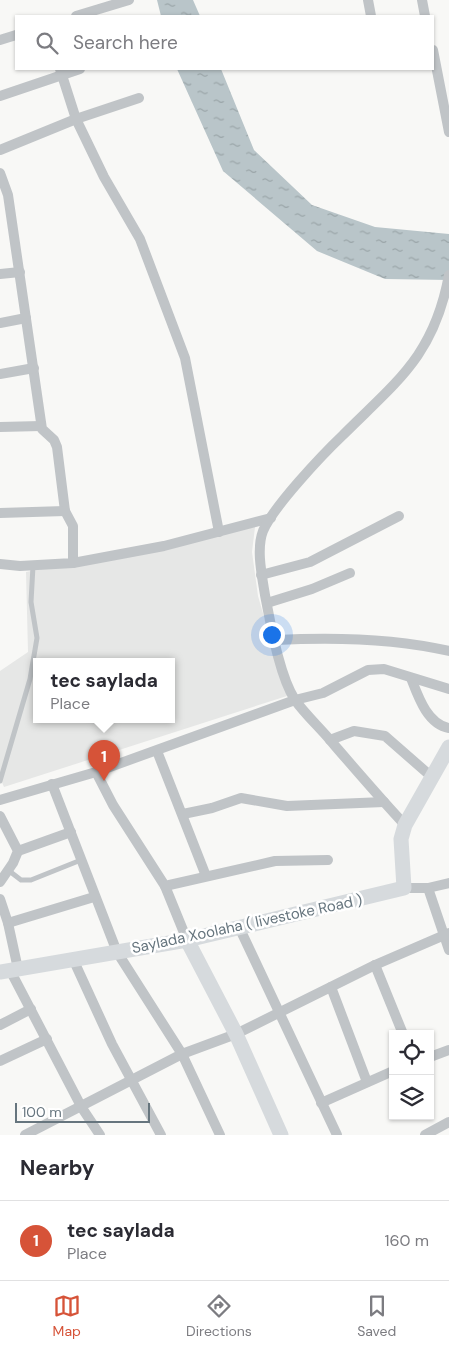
<!DOCTYPE html>
<style>
body{margin:0;font-family:"DM Sans",sans-serif;background:#f7f7f7;color:#2b2b33}
.controls{position:absolute;right:15px;bottom:15px;display:grid;overflow:hidden;border-radius:0px;box-shadow:0 1px 4px #0004}
.controls button{width:45px;height:45px;display:grid;place-items:center;padding:0;border:0;border-bottom:1px solid #e1e1e2;background:#fff;color:#2b2b33;font:25px sans-serif}
.scale{position:absolute;left:15px;bottom:12px;width:135px;box-sizing:border-box;padding-left:5px;border:2px solid #66757e;border-top:0;font-size:14px;line-height:18px;white-space:nowrap;color:#66757e;-webkit-text-stroke:4px #fff;paint-order:stroke}
.you{position:absolute;left:271px;top:634px;width:18px;height:18px;margin:-12px;border:4px solid #fff;border-radius:50%;background:#1a73e8;box-shadow:0 0 0 8px #1a73e833}
.badge{display:grid;place-items:center;width:32px;height:32px;border-radius:50%;background:#d65338;color:#fff;font-size:16px;font-weight:700}
.pin{position:absolute;translate:-50% -41px;filter:drop-shadow(0 1px 2px #0008)}
.pin::after{content:'';position:absolute;top:26px;width:18px;height:15px;background:inherit;clip-path:polygon(0 0,100% 0,50% 100%)}
.popup{position:absolute;left:33px;top:658px;width:142px;height:65px;box-sizing:border-box;display:grid;place-content:center;border-radius:0px;background:#fff;filter:drop-shadow(0 1px 4px #0005);font-size:16px;white-space:nowrap;color:#7c7c81}
.popup b{font-size:19px;color:#2b2b33}
.popup::after{content:'';position:absolute;left:50%;top:100%;margin-left:-10px;border:10px solid transparent;border-top-color:#fff}
.list{margin:0;padding:0;list-style:none}
h2{display:flex;justify-content:space-between;align-items:center;height:65px;margin:0;padding:0 20px;font-size:21px}
h2 small{font-size:16px;font-weight:400;color:#7c7c81}
.list li{display:grid;grid-template-columns:32px 1fr auto;gap:15px;align-items:center;box-sizing:border-box;height:80px;padding:0 20px;border-top:1px solid #e1e1e2}
.list b{display:block;font-size:19px;white-space:nowrap}
.list p{margin:0;font-size:16px;white-space:nowrap;color:#7c7c81}
.list em{font-size:16px;font-style:normal;color:#7c7c81}
.icon{flex:none;width:28px;height:28px;fill:none;stroke:currentColor;stroke-width:2;stroke-linecap:round;stroke-linejoin:round}
.map{position:relative;flex:none;width:449px;height:1135px;overflow:hidden}
.search{position:absolute;background:#fff;box-shadow:0 1px 4px #0004;left:15px;right:15px;top:15px;height:55px;display:flex;align-items:center;gap:12px;box-sizing:border-box;padding:0 18px;border-radius:0px;color:#7c7c81;font-size:19px}
.sheet{height:145px;background:#fff}
nav{display:flex;justify-content:space-around;align-items:center;box-sizing:border-box;height:70px;border-top:1px solid #e1e1e2;background:#fff;font-size:14px;color:#7c7c81}
nav a{display:grid;justify-items:center;gap:2px}
nav .on{color:#d65338}
.map>svg:first-child{display:block}
.built{fill:#e6e7e6;fill-rule:evenodd}
.water{fill:url(#water-ripples)}
.lines{fill:none;stroke-linecap:round;stroke-linejoin:round}
.lane{stroke:#c0c4c7;stroke-width:5}
.street{stroke:#c0c4c7;stroke-width:10}
.secondary{stroke:#d6dadd;stroke-width:15}
.labels{text-anchor:middle;stroke-width:5;stroke-linejoin:round;paint-order:stroke}
.street-label{font-size:15px;fill:#66757e;stroke:#fff}
</style>
<div class="map">
<svg width="449" height="1135" viewBox="0 0 449 1135">
<defs>
<pattern id="water-ripples" width="26" height="14" patternUnits="userSpaceOnUse" patternTransform="scale(1.25)"><rect width="26" height="14" fill="#b9c5c9"/><path d="M2 4q2-2 4 0t4 0M15 11q2-2 4 0t4 0" fill="none" stroke="#9aa5a8"/></pattern>
</defs>
<rect width="100%" height="100%" fill="#f8f8f6"/>
<!-- built -->
<path class="built" d="M255,527L252,552L258,596L287,696L4,787L0,778V671L28,652L26,572ZM36,662H172V720H36Z"/>
<!-- water -->
<g class="water">
<path d="M157,0H193L200,16H161Z"/>
<path d="M177,69H221L254,150L312,205L375,227L449,234V280L385,279L317,251L223,171Z"/>
</g>
<g class="lines">
<!-- lane -->
<g class="lane">
<path d="M0,781L30,679L37,638L31,602L33,566"/>
<path d="M8,870L21,880H31L81,860"/>
</g>
<!-- street -->
<g class="street">
<path d="M368,0L371,16"/>
<path d="M422,0L425,16"/>
<path d="M76,16L129,0"/>
<path d="M0,40L16,35"/>
<path d="M433,50L449,132"/>
<path d="M60,69L76,119L104,177L140,239L185,358L219,532"/>
<path d="M0,96L80,69"/>
<path d="M0,150L76,119L139,98"/>
<path d="M0,173L8,195L42,429L54,440L57,447L65,511L73,526V563L20,566L0,564"/>
<path d="M0,274L20,272"/>
<path d="M0,323L26,318"/>
<path d="M0,374L34,368"/>
<path d="M0,427L41,426"/>
<path d="M0,513L65,511"/>
<path d="M73,563L164,546L271,518"/>
<path d="M261,575L310,562L399,516"/>
<path d="M267,603L312,589L350,573"/>
<path d="M276,640C333,637 393,638 449,651"/>
<path d="M411,678C418,696 427,724 449,728"/>
<path d="M330,740L354,731L385,736L433,778"/>
<path d="M157,751L206,876"/>
<path d="M96,772L113,805L165,886L275,861L328,860"/>
<path d="M52,784L117,952L182,1054L220,1135"/>
<path d="M0,800L96,772L295,700L323,693L368,670L384,669L449,689"/>
<path d="M183,814L212,808L241,798L287,806L384,802"/>
<path d="M0,816L18,851L13,863L0,882"/>
<path d="M405,825C379,797 355,769 330,740C319,727 305,714 295,700C279,675 271,625 265,595C262,576 256,549 263,531C273,507 322,455 343,435C397,381 434,356 449,275"/>
<path d="M18,851L71,832"/>
<path d="M165,886L187,940"/>
<path d="M404,888H428L449,883"/>
<path d="M428,888L449,950"/>
<path d="M0,899L8,923L18,969"/>
<path d="M8,923L94,897"/>
<path d="M239,927L337,1135"/>
<path d="M73,959L112,1044L161,1135"/>
<path d="M375,965L403,1034"/>
<path d="M10,970L82,1108L100,1135"/>
<path d="M331,987L367,1082"/>
<path d="M0,1025L31,1009"/>
<path d="M430,1057L449,1050"/>
<path d="M0,1061L47,1039"/>
<path d="M321,1103L393,1071"/>
<path d="M25,1135L182,1054L236,1034L375,965L449,933"/>
<path d="M425,1135L449,1122"/>
</g>
<!-- secondary -->
<g class="secondary">
<path d="M187,940L236,1034L281,1135"/>
<path d="M0,972L187,940L404,888L401,839L405,825L449,747"/>
</g>
</g>
<g class="labels">
<!-- street labels -->
<g class="street-label">
<text transform="translate(247 924) rotate(-12)" y="5">Saylada Xoolaha ( livestoke Road )</text>
</g>
</g>
</svg>
<div class="controls">
<button><svg class="icon" aria-label="locate" viewBox="0 0 24 24"><circle cx="12" cy="12" r="6"/><path d="M12 2v4M12 18v4M2 12h4M18 12h4"/></svg></button>
<button><svg class="icon" aria-label="layers" viewBox="0 0 24 24"><path d="M12 4l9 5-9 5-9-5zM3 14l9 5 9-5"/></svg></button>
</div>
<div class="scale">100 m</div>
<div class="you"></div>
<div class="pin badge" style="left:104px;top:781px">1</div>
<div class="popup"><b>tec saylada</b>Place</div>
<div class="search"><svg class="icon" aria-label="search" viewBox="0 0 24 24"><circle cx="10" cy="10" r="6"/><path d="M15 15l6 6"/></svg>Search here</div>
</div>
<section class="sheet">
<h2>Nearby<small></small></h2>
<ul class="list">
<li><span class="badge">1</span><div><b>tec saylada</b><p>Place</p></div><em>160 m</em></li>
</ul>
</section>
<nav>
<a class="on"><svg class="icon" aria-label="map" viewBox="0 0 24 24"><path d="M3 6l6-2 6 2 6-2v14l-6 2-6-2-6 2zM9 4v14M15 6v14"/></svg>Map</a>
<a><svg class="icon" aria-label="directions" viewBox="0 0 24 24"><path d="M12 3l9 9-9 9-9-9zM9 14v-3h6M13 9l2 2-2 2"/></svg>Directions</a>
<a><svg class="icon" aria-label="saved" viewBox="0 0 24 24"><path d="M7 4h10v16l-5-4-5 4z"/></svg>Saved</a>
</nav>
